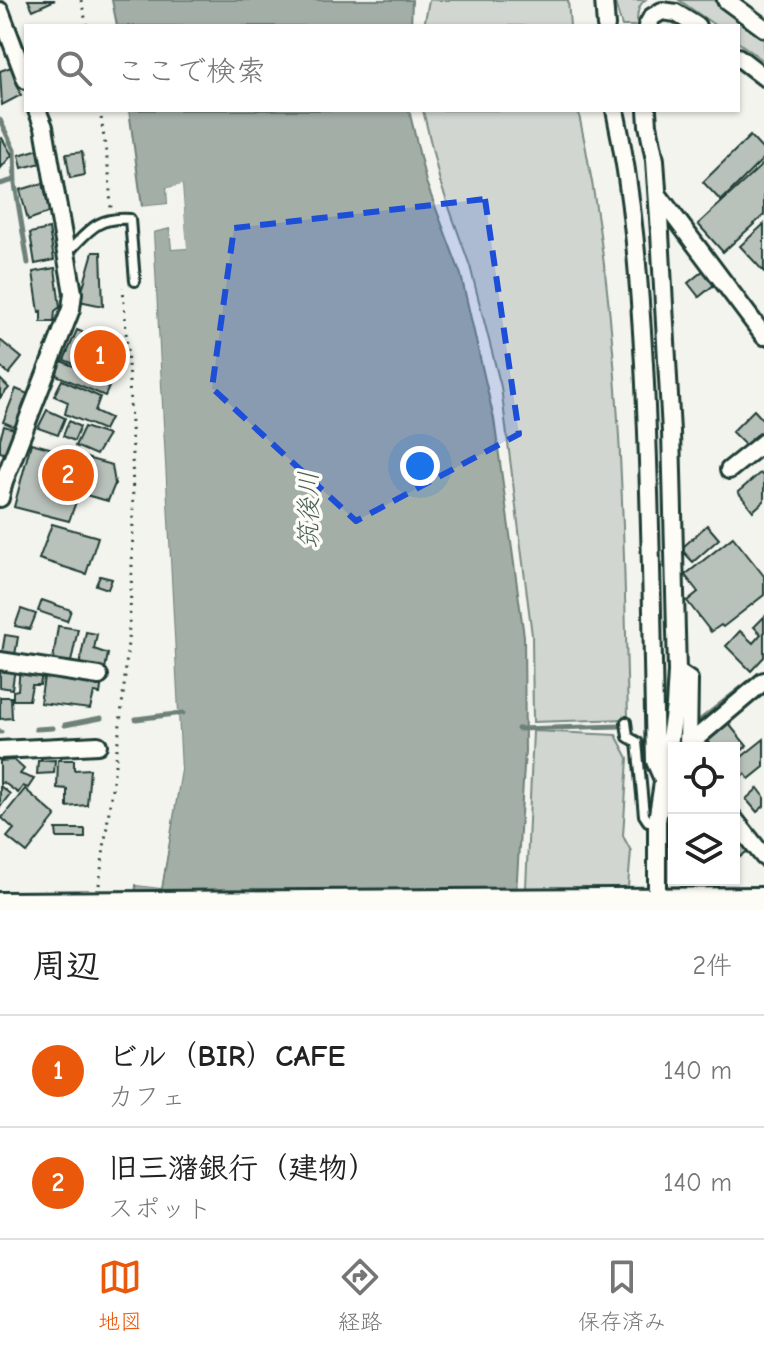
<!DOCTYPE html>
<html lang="ja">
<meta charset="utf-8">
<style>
body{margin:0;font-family:"Comic Neue","Klee One",sans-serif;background:#f2f2f2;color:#222}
.controls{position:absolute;right:24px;bottom:24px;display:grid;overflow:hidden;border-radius:0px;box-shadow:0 2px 6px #0004}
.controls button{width:72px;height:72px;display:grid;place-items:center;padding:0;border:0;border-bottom:2px solid #e0e0e0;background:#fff;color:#222;font:40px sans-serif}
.you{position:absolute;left:420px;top:466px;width:28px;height:28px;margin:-20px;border:6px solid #fff;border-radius:50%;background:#1a73e8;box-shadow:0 0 0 12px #1a73e833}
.badge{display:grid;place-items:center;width:52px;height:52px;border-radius:50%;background:#ea580c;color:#fff;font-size:26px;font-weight:700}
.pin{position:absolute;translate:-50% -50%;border:4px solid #fff;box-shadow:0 2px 8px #0006}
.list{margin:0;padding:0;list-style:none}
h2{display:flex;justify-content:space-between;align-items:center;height:104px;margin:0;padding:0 32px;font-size:34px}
h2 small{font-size:26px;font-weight:400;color:#767676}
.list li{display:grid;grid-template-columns:52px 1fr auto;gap:24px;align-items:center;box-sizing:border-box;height:112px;padding:0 32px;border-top:2px solid #e0e0e0}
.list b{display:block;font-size:30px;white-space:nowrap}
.list p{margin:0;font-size:26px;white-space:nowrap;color:#767676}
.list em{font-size:26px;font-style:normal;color:#767676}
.icon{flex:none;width:44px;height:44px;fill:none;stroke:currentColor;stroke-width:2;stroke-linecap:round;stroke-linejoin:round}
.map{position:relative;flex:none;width:764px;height:910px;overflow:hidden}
.search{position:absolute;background:#fff;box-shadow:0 2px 6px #0004;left:24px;right:24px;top:24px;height:88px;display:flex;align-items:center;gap:20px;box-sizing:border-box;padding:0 28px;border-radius:0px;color:#767676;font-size:30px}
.sheet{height:328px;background:#fff}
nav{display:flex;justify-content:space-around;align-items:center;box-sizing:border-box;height:112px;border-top:2px solid #e0e0e0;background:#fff;font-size:22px;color:#767676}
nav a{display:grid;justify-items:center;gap:4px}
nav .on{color:#ea580c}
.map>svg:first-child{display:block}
.green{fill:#d1d6d1;stroke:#788a82;stroke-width:2}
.water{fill:#a3aea7;stroke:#6e8179;stroke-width:2}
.pier{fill:#f4f4ef}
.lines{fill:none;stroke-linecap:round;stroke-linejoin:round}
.stream{stroke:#6e8179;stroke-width:5}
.building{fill:#b9c1bb;stroke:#1f3d34;stroke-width:2}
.service-casing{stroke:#1f3d34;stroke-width:14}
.minor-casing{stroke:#1f3d34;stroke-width:22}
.trunk-casing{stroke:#1f3d34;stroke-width:34}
.path{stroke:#1f3d34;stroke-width:3;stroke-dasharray:2 6;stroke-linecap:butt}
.service{stroke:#fdfcf7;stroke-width:8}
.minor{stroke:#fdfcf7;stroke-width:16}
.trunk{stroke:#fdfcf7;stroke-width:28}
.marked{fill:#1d4ed8;fill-opacity:0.2;stroke:#1d4ed8;stroke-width:6;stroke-dasharray:16 10;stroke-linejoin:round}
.labels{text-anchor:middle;stroke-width:7;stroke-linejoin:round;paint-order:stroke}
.water-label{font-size:26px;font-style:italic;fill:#475f56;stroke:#fdfcf7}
</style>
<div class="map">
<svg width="764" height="910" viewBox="0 0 764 910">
<rect width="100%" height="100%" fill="#f4f4ef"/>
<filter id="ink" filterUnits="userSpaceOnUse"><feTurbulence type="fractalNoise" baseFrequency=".0125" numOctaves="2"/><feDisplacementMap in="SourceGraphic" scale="16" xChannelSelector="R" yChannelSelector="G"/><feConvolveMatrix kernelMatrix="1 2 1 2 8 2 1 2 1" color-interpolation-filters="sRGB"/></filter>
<g filter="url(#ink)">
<!-- green -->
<g class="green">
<path d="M429,0H568L570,26H424Z"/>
<path d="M614,0H645C637,6 637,17 637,26H622Z"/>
<path d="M679,0H713L764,38V61L738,42V26H716Z"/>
<path d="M423,110H578C622,310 623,516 628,719L533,722L532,635L501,387L470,266L440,182Z"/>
<path d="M533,731L616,735L628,758L623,836L631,851L626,910H525Z"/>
</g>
<!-- water -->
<g class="water">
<path d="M112,0H412L411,26H117Z"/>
<path d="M129,110H409L426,182L461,275L494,419L524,636L525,751L515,910H134L136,885L162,888L181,770L153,232L170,228L172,249L186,248L182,186L167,188L168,204L142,207Z"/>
</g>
<!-- pier -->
<path class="pier" d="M182,185L187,248L172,249L170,228L153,232L181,770L161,888L136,885L137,881L158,884L177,769L149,232L151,228L172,224L176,245L183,244L179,190L171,191L172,205L170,208L142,211L138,207L168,204L167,188Z"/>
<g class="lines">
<!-- stream -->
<g class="stream">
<path d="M0,120L14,150L15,184L28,263"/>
<path d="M0,184L14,180"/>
<path d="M136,719L183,713"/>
<path d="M697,723L749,682"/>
<path d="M65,725L101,718"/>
<path d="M36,729L53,728"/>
<path d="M518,729L621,726"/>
<path d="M0,732H1"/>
</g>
</g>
<!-- building -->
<g class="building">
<path d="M28,0H55L33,10Z"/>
<path d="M11,67L21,95L2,105L0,71Z"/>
<path d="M750,136L764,151V158L721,201L703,182Z"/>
<path d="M2,138L12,155L0,169V140Z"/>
<path d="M39,149L41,163L22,168L19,155Z"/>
<path d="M82,152L85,175L70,178L66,154Z"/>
<path d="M764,163V215L723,252L698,224Z"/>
<path d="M43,183L50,212L28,220L20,190Z"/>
<path d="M764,224V272L740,246Z"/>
<path d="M49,229L54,260L35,264L30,233Z"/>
<path d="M93,252H101L103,306L79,301Z"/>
<path d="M55,268L60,307L55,311L54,322H41V311L39,312L33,272Z"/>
<path d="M704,270L715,284L699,297L688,283Z"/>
<path d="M77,330L106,342L96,372L64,360Z"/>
<path d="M0,340L22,358L9,374L0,366Z"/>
<path d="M61,361L88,372L86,376L109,387L105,396L56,375Z"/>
<path d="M0,379L9,388L0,398Z"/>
<path d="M62,380L100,397L95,411L110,418L104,430L65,414L68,402L54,396Z"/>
<path d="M16,389L28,394L15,427L3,422Z"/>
<path d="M47,410L65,418L58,435L38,428Z"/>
<path d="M754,410L764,421V433L746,446L732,432Z"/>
<path d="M69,421L80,427L74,441L63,436Z"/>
<path d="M4,426L14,429L6,454L0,452V439Z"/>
<path d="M84,427L108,435L96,455L75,446Z"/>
<path d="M31,443L112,465L115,484L108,501L67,490L65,495L77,499L69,521L14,507Z"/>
<path d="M760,473L764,477V501L753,511L738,492Z"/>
<path d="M52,524L98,537L86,574L39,559Z"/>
<path d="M707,525L719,539L693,562L681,549Z"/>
<path d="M733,537L764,576V595L723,627L721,625L711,632L687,601L698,592L685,575Z"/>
<path d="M100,576L112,579L108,589L96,585Z"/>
<path d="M42,600L71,610L67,621L38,611Z"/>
<path d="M21,609L36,614L30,629L15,626Z"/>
<path d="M764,617V657L751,671L726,646L740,631L753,643L761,634L754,627Z"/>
<path d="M58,626L78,629L71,662L53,660Z"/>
<path d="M86,632L97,634L94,649L108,654L105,669L79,666Z"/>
<path d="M5,635L18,637L15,655L2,653Z"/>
<path d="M0,665L15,668L12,689L0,687Z"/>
<path d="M20,666L43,669L40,685H32L29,700H13V691L18,690Z"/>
<path d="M45,671L102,680L100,694L94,693L90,709L40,703Z"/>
<path d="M0,697H11L12,718L0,719Z"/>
<path d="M728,723L747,746L734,757V748H714L707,740Z"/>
<path d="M764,739V767L749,779L745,774L734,783V763Z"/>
<path d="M14,760L24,769L20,774L34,779L28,788L23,786L18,793L3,782L0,785V761Z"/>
<path d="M55,760L54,773L37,774L38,761Z"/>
<path d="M58,760H74V770L90,769L87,805L67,807V789L57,788Z"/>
<path d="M0,786L10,794L0,807Z"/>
<path d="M758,788L764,796V806L757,812L746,799Z"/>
<path d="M25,789L56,816L27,853L7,837L14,829L2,818Z"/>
<path d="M56,829H85V838H57Z"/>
<path d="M734,829L750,849L734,862Z"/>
</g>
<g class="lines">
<defs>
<g id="service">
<path d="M67,253C90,230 96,217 130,219L135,281"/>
<path d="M626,722L628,737L637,742L644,815L648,821H657"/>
</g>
<g id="minor">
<path d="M604,0L606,26"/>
<path d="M726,0L764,28"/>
<path d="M0,11L26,80"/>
<path d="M647,26L652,17L662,11L676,13L697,26"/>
<path d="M738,57L764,77"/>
<path d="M615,110C633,194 639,279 644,364C651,496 652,628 655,761L662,777"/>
<path d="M647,110L648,125L655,160L660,233L671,432L677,672L675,706L657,821V908"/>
<path d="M659,196L764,336"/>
<path d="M729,470L764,442"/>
<path d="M0,498L4,481L71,309L73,293L44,127L37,110"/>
<path d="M0,661L99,676"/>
<path d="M677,672L689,680L688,748"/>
<path d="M688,745L764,681"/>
<path d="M0,750L98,745"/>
<path d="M734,819L764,857"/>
</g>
<path id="trunk" d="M0,907L764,902"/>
</defs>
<!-- service casing -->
<use href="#service" class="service-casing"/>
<!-- minor casing -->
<use href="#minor" class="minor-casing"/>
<!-- trunk casing -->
<use href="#trunk" class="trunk-casing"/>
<!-- path -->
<g class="path">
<path d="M81,0L87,26"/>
<path d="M100,110L109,173L111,209"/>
<path d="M99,885C112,787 127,688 131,590C136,489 130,387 123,287"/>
</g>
<!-- service -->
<use href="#service" class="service"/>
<!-- minor -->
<use href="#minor" class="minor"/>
<!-- trunk -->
<use href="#trunk" class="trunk"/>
</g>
</g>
<!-- marked area -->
<path class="marked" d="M485,199L519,434L356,521L212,388L234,228Z"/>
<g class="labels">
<!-- water labels -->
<g class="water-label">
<text transform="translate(308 510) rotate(-90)" y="9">筑後川</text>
</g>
</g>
</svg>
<div class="controls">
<button><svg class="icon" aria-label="locate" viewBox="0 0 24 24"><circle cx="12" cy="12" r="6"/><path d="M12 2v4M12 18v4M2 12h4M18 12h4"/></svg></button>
<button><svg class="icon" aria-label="layers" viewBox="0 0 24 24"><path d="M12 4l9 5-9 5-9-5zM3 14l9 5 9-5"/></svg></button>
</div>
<div class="you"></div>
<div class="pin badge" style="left:100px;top:356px">1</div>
<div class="pin badge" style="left:68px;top:475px">2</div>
<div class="search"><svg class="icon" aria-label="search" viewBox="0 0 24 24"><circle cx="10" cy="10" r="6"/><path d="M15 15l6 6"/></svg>ここで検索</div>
</div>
<section class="sheet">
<h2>周辺<small>2件</small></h2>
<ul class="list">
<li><span class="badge">1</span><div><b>ビル（BIR）CAFE</b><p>カフェ</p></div><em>140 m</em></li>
<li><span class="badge">2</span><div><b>旧三潴銀行（建物）</b><p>スポット</p></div><em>140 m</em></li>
</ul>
</section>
<nav>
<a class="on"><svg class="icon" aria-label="map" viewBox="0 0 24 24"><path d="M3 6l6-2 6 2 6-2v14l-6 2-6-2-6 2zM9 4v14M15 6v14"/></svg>地図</a>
<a><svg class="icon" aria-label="directions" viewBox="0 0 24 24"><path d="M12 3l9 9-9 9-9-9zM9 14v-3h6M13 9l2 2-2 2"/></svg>経路</a>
<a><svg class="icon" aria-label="saved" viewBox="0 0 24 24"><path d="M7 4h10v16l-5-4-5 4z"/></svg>保存済み</a>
</nav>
